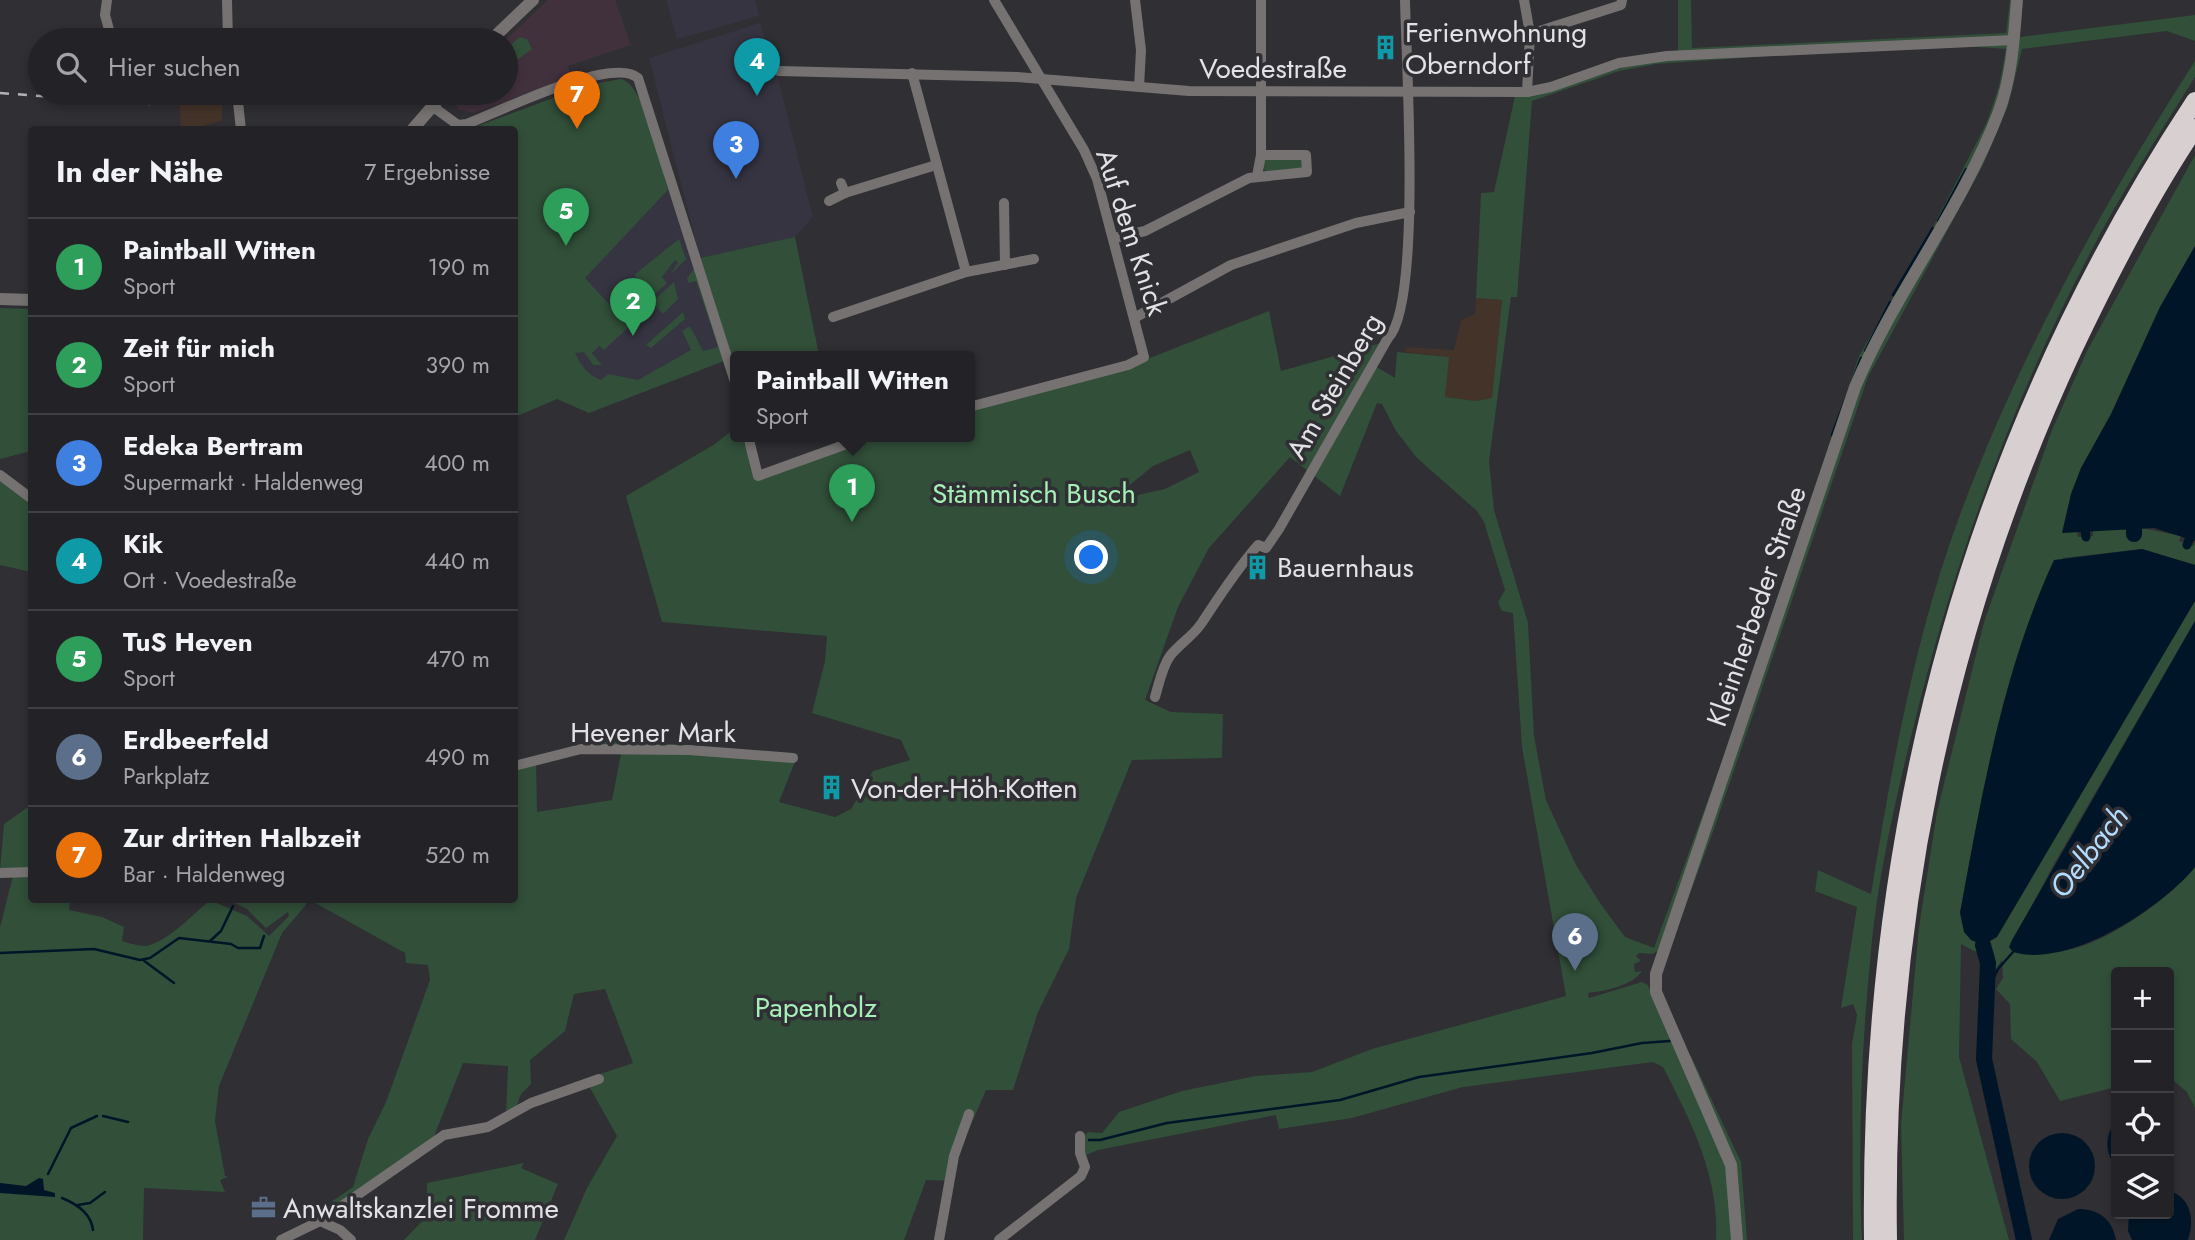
<!DOCTYPE html>
<html lang="de">
<meta charset="utf-8">
<style>
body{margin:0;font-family:Jost,sans-serif;background:#2f2f33;color:#f1f3f6}
.controls{position:absolute;right:21px;bottom:21px;display:grid;overflow:hidden;border-radius:7px;box-shadow:0 4px 10px #0003}
.controls button{width:63px;height:63px;display:grid;place-items:center;padding:0;border:0;border-bottom:2px solid #404044;background:#232327;color:#f1f3f6;font:35px sans-serif}
.you{position:absolute;left:1092px;top:558px;width:24px;height:24px;margin:-18px;border:5px solid #fff;border-radius:50%;background:#1a73e8;box-shadow:0 0 0 10px #1a73e833}
.badge{display:grid;place-items:center;width:46px;height:46px;border-radius:50%;background:#b45309;color:#fff;font-size:23px;font-weight:700}
.pin{position:absolute;translate:-50% -58px;filter:drop-shadow(0 2px 4px #0008)}
.pin::after{content:'';position:absolute;top:37px;width:24px;height:21px;background:inherit;clip-path:polygon(0 0,100% 0,50% 100%)}
.popup{position:absolute;left:730px;top:351px;width:245px;height:91px;box-sizing:border-box;display:grid;place-content:center;border-radius:7px;background:#232327;filter:drop-shadow(0 2px 5px #0005);font-size:23px;white-space:nowrap;color:#a3a4a7}
.popup b{font-size:26px;color:#f1f3f6}
.popup::after{content:'';position:absolute;left:50%;top:100%;margin-left:-14px;border:14px solid transparent;border-top-color:#232327}
.list{margin:0;padding:0;list-style:none}
h2{display:flex;justify-content:space-between;align-items:center;height:91px;margin:0;padding:0 28px;font-size:30px}
h2 small{font-size:23px;font-weight:400;color:#a3a4a7}
.list li{display:grid;grid-template-columns:46px 1fr auto;gap:21px;align-items:center;box-sizing:border-box;height:98px;padding:0 28px;border-top:2px solid #404044}
.list b{display:block;font-size:26px;white-space:nowrap}
.list p{margin:0;font-size:23px;white-space:nowrap;color:#a3a4a7}
.list em{font-size:23px;font-style:normal;color:#a3a4a7}
.icon{flex:none;width:38px;height:38px;fill:none;stroke:currentColor;stroke-width:2;stroke-linecap:round;stroke-linejoin:round}
.map{position:relative;flex:none;width:2195px;height:1240px;overflow:hidden}
.search{position:absolute;background:#232327;box-shadow:0 4px 10px #0003;left:28px;top:28px;width:490px;height:77px;display:flex;align-items:center;gap:18px;box-sizing:border-box;padding:0 24px;border-radius:38px;color:#a3a4a7;font-size:26px}
.panel{position:absolute;background:#232327;box-shadow:0 4px 10px #0003;left:28px;top:126px;width:490px;height:777px;border-radius:7px}
.map>svg:first-child{display:block}
.built{fill:#353440}
.industrial{fill:#443329}
.education{fill:#41313d}
.green{fill:#314f39;fill-rule:evenodd}
.water{fill:#001628}
.lines{fill:none;stroke-linecap:round;stroke-linejoin:round}
.stream{stroke:#001628;stroke-width:2.5}
.canal{stroke:#001628;stroke-width:9}
.river{stroke:#001628;stroke-width:16}
.minor{stroke:#767272;stroke-width:10}
.tertiary{stroke:#767272;stroke-width:12}
.motorway{stroke:#d7cfd0;stroke-width:18}
.rail{stroke:#b3b3b7;stroke-width:2.5;stroke-dasharray:9 9;stroke-linecap:butt}
.labels{text-anchor:middle;stroke-width:7;stroke-linejoin:round;paint-order:stroke}
.poi-label{font-size:28px;fill:#e2e2e5;stroke:#2f2f34;text-anchor:start}
.street-label{font-size:28px;fill:#e2e2e5;stroke:#2f2f34}
.park-label{font-size:28px;fill:#a4f0b7;stroke:#2f2f34}
.water-label{font-size:30px;font-style:italic;fill:#b2dcff;stroke:#2f2f34}
</style>
<div class="map">
<svg width="2195" height="1240" viewBox="0 0 2195 1240">
<rect width="100%" height="100%" fill="#2f2f34"/>
<!-- built -->
<g class="built">
<path d="M666,0H755L759,16L677,39Z"/>
<path d="M760,23L775,66L813,217L795,237L700,258L649,58Z"/>
<path d="M668,190L724,361L589,413L525,339Z"/>
</g>
<!-- industrial -->
<g class="industrial">
<path d="M179,98H222V121L205,125L206,129H181Z"/>
<path d="M1476,298L1502,300L1492,403L1445,397L1448,357L1405,352L1406,347L1454,350L1461,320L1475,314Z"/>
</g>
<!-- education -->
<path class="education" d="M548,0H615L631,45L568,66L571,77L474,113L459,110L453,98L458,93H506L505,40Z"/>
<!-- green -->
<g class="green">
<path d="M1678,0H1691L1692,48L2006,33L2010,0H2022L2019,37L2195,15V41L2167,31L2022,49L2008,106L1983,165L1868,377L1714,829L1668,953L1658,951L1652,954L1639,953L1636,956L1641,961L1634,964L1635,972L1642,971C1632,986 1605,991 1588,993L1589,998L1642,982L1648,985L1676,1052L1691,1056L1741,1162L1747,1240H1716C1719,1175 1692,1124 1663,1067L1653,1062L1463,1087L1352,1118L1279,1129L1276,1115L1098,1150L1086,1155C1082,1146 1080,1139 1088,1132L1102,1133L1119,1112L1182,1091L1256,1076L1312,1072L1372,1049L1566,996L1522,747L1513,613L1502,611L1498,602L1505,590L1484,522L1477,511L1417,458L1396,431L1382,404L1377,403L1340,496L1290,457L1209,548L1178,607L1145,700L1171,712L1223,714L1222,758L1132,760L1076,898L1069,949L1038,1012L1013,1090H986L958,1155L953,1181L926,1180L904,1240H564L587,1188L617,1136L590,1088L597,1075L633,1063L605,989L574,994L565,1031L530,1060L531,1084L521,1094L516,1108L506,1112L508,1066L463,1063L433,1139L331,1207V1202L353,1187L368,1139L386,1102L430,980L428,965L406,963L405,953L310,900L282,933L219,1086L215,1121L225,1176L228,1177L220,1180L225,1192L144,1188L143,1240H0V927L13,876L31,875L32,900H70L69,910L102,917L124,927L122,941C130,943 142,948 150,945C173,937 192,915 210,900L247,916L269,936L289,916L288,912L266,928L247,909L229,900H514L515,761L594,742H645L798,754L779,802L835,817L851,809L873,771L910,760L901,740L812,713L825,661L827,636L662,622L626,496L715,444L735,428V436H741L760,478L883,436H969V408L1132,365L1269,311L1281,371L1381,343L1370,363L1395,378L1397,352L1449,357L1445,397L1476,401L1492,398L1502,300L1476,298L1481,193L1494,192L1515,96L1639,63L1678,58ZM1962,46L2006,49L1999,86L1987,122L1928,237L1859,356L1722,761L1654,948L1625,937L1600,903L1576,865L1546,800L1534,736L1528,623L1494,510L1489,461L1511,297H1517L1532,101L1619,71L1656,64L1827,52ZM1190,450L1199,472L1165,489L1120,499V493L1153,466ZM603,747L604,754H621L612,800L537,812L536,759Z"/>
<path d="M519,37L527,39L532,49L506,68V50Z"/>
<path d="M2195,61V77C2158,136 2120,195 2088,257C2010,406 1954,563 1914,725C1895,801 1876,885 1870,962C1861,1054 1858,1148 1862,1240H1853L1852,1044L1857,1015L1853,1004L1841,1008L1857,907L1815,891L1818,870L1871,894C1892,765 1915,635 1961,512C2021,352 2103,204 2195,61Z"/>
<path d="M621,79C645,84 661,167 668,190L585,278L619,315L625,310L635,321L604,350L599,346L592,353L602,365H593L584,352L575,353C582,367 587,374 601,380L608,374L638,380L691,350L682,331L690,326L703,351L718,347L696,281L688,283L687,278L694,269L724,361L589,413L557,399L515,417L514,130L472,128L588,85Z"/>
<path d="M2195,155V246L2160,307L2111,414L2081,468L2071,494L2063,532L2077,531L2078,537L2093,536V530L2126,528L2127,534H2142V528L2181,536L2179,541L2193,546L2195,543V565L2142,549L2063,558L2006,698L1983,791L1960,913L2161,656L2195,601V621L2054,864L2010,947C2027,948 2046,951 2064,950C2103,947 2171,897 2195,867V1108L2187,1092L2169,1077V972H2116V1087L2060,1101L2037,1062L2011,1039L2010,1004L1996,989L2003,978L2002,960L1992,974L1990,954L1974,951L1961,944L1959,1057L2009,1240H1904L1901,1124L1919,927L1937,812L1984,622L2052,430L2087,351Z"/>
<path d="M1266,159H1302V169L1266,172L1262,166Z"/>
<path d="M795,237L819,355L735,356V368L700,258Z"/>
<path d="M679,239L686,259L671,274L678,262L675,260L662,277L667,283L654,295L634,275Z"/>
<path d="M674,282L678,299L663,314L652,302Z"/>
<path d="M0,308L32,309L31,451L0,459Z"/>
<path d="M683,312L685,319L651,348L646,345Z"/>
<path d="M0,481L31,504V572L0,565Z"/>
<path d="M31,805V868L0,870L4,824Z"/>
<path d="M524,1163L521,1168L558,1184L535,1240H404L426,1217L427,1183Z"/>
</g>
<!-- water -->
<g class="water">
<path d="M2195,246V541L2154,528L2062,533L2071,494L2081,468L2111,414L2160,307Z"/>
<path d="M2142,549L2195,565V601L1997,937L1983,945L1971,940L1964,932L1960,913C1982,793 2003,670 2054,560Z"/>
<path d="M2195,621V867C2162,908 2068,969 2013,952L2009,947L2012,940Z"/>
<path d="M2116,1121V1167C2105,1153 2104,1136 2116,1121Z"/>
<circle cx="2062" cy="1166" r="33"/>
<path d="M39,1178L43,1179L44,1190L55,1193V1197L0,1193V1183L26,1186Z"/>
<path d="M2169,1191C2191,1197 2195,1220 2188,1240H2132L2128,1231L2129,1214H2169Z"/>
<path d="M2078,1209C2099,1209 2112,1219 2116,1240H2049L2058,1219Z"/>
</g>
<g class="lines">
<!-- stream -->
<g class="stream">
<path d="M1938,221L1966,169"/>
<path d="M1893,295L1933,228"/>
<path d="M1865,351L1890,302"/>
<path d="M1832,435L1861,358"/>
<path d="M210,941L221,931L233,906"/>
<path d="M0,953L94,949L140,960L150,958L179,938L231,944L238,948H260L264,936"/>
<path d="M143,960L174,983"/>
<path d="M1988,990L1998,969L2013,952"/>
<path d="M103,1116L128,1122"/>
<path d="M1089,1140H1100L1167,1123L1340,1100L1419,1077L1592,1053L1642,1043L1670,1041"/>
<path d="M48,1174L71,1128L97,1116"/>
<path d="M62,1198C77,1204 91,1213 93,1230"/>
<path d="M78,1205L90,1203L105,1192"/>
</g>
<!-- canal -->
<g class="canal">
<path d="M2085,530L2086,537"/>
<path d="M2187,545L2195,524"/>
</g>
<!-- river -->
<g class="river">
<path d="M2134,534V528"/>
<path d="M1983,945L1988,963L1984,1059L2024,1240"/>
</g>
<!-- minor -->
<g class="minor">
<path d="M107,0L105,15L112,40"/>
<path d="M227,0L228,40"/>
<path d="M1135,0L1141,50L1139,87"/>
<path d="M1524,0L1530,34L1621,5L1622,0"/>
<path d="M434,40L443,37L455,40"/>
<path d="M779,71L1017,77L1189,91L1527,92L1551,87L1619,63L1667,56L2014,40"/>
<path d="M1527,92L1530,34"/>
<path d="M237,93L241,130"/>
<path d="M432,106L458,125L467,124C498,112 613,55 638,78L735,382"/>
<path d="M1257,176L1261,155V0"/>
<path d="M845,193L936,165"/>
<path d="M829,201L845,193L841,183"/>
<path d="M1004,203L1005,265"/>
<path d="M1114,238L1145,231L1249,178L1307,172L1306,155H1261"/>
<path d="M966,272L1034,259"/>
<path d="M833,317L966,272L912,73"/>
<path d="M1136,317L1231,265L1356,223L1410,212"/>
<path d="M969,407L1128,365L1144,357L1097,179L1084,150L994,0"/>
<path d="M748,436L758,476L869,436"/>
<path d="M0,475L32,499"/>
<path d="M1155,697C1159,684 1162,667 1170,656C1179,644 1192,637 1201,624C1219,597 1236,570 1258,545L1266,548L1279,529L1388,338C1422,306 1406,58 1405,0"/>
<path d="M514,766L581,749L689,750L793,758"/>
<path d="M0,873L32,872"/>
<path d="M320,1221L340,1230L351,1240"/>
<path d="M281,1240L320,1221L444,1135L488,1127L531,1103L599,1079"/>
<path d="M939,1240L954,1156L969,1114"/>
<path d="M999,1240L1081,1176L1085,1167L1080,1153V1136"/>
</g>
<!-- tertiary -->
<g class="tertiary">
<path d="M491,40L533,0"/>
<path d="M412,130L444,93"/>
<path d="M0,299L32,300"/>
<path d="M1737,1240L1731,1165L1656,992V974L1855,387C1895,292 1962,209 1999,111C2012,76 2014,37 2017,0"/>
</g>
<!-- motorway -->
<g class="motorway">
<path d="M1873,1240C1868,829 1968,446 2195,101"/>
<path d="M1888,1240C1883,932 1942,630 2073,350C2109,274 2148,198 2195,128"/>
</g>
<!-- rail -->
<path class="rail" d="M0,93L150,104"/>
</g>
<!-- icons -->
<defs>
<symbol id="building-bare" viewBox="-9 -9 18 18"><path d="M-4-6H4V6H1V3H-1V6H-4ZM-2.5-4.3h1.7v1.8h-1.7ZM.8-4.3h1.7v1.8H.8ZM-2.5-1h1.7V.8h-1.7ZM.8-1h1.7V.8H.8Z" fill="#0f9aa8" stroke="#2f2f34" stroke-width="2.5" paint-order="stroke"/></symbol>
<symbol id="office-bare" viewBox="-9 -9 18 18"><path d="M-6-3h4V-5.5h4V-3h4V5H-6ZM-1-4.5V-3h2v-1.5ZM-6 0V1H6V0Z" fill="#5c6f8a" stroke="#2f2f34" stroke-width="2.5" paint-order="stroke"/></symbol>
</defs>
<g fill-rule="evenodd">
<use href="#building-bare" x="1368" y="30" width="35" height="35"/>
<use href="#building-bare" x="1240" y="550" width="35" height="35"/>
<use href="#building-bare" x="814" y="770" width="35" height="35"/>
<use href="#office-bare" x="246" y="1190" width="35" height="35"/>
</g>
<g class="labels">
<!-- poi labels -->
<g class="poi-label">
<text x="1405" y="42">Ferienwohnung<tspan x="1405" dy="32">Oberndorf</tspan></text>
<text x="1277" y="577">Bauernhaus</text>
<text x="851" y="798">Von-der-Höh-Kotten</text>
<text x="283" y="1218">Anwaltskanzlei Fromme</text>
</g>
<!-- street labels -->
<g class="street-label">
<text x="1273" y="78">Voedestraße</text>
<text transform="translate(1132 232) rotate(72)" y="10">Auf dem Knick</text>
<text transform="translate(1334 386) rotate(-60)" y="10">Am Steinberg</text>
<text transform="translate(1756 606) rotate(-71)" y="10">Kleinherbeder Straße</text>
<text x="653" y="742">Hevener Mark</text>
</g>
<!-- park labels -->
<g class="park-label">
<text x="1034" y="503">Stämmisch Busch</text>
<text x="816" y="1017">Papenholz</text>
</g>
<!-- water labels -->
<g class="water-label">
<text transform="translate(2089 852) rotate(-52)" y="10">Oelbach</text>
</g>
</g>
</svg>
<div class="controls">
<button>+</button>
<button>−</button>
<button><svg class="icon" aria-label="locate" viewBox="0 0 24 24"><circle cx="12" cy="12" r="6"/><path d="M12 2v4M12 18v4M2 12h4M18 12h4"/></svg></button>
<button><svg class="icon" aria-label="layers" viewBox="0 0 24 24"><path d="M12 4l9 5-9 5-9-5zM3 14l9 5 9-5"/></svg></button>
</div>
<div class="you"></div>
<div class="pin badge" style="left:852px;top:522px;background:#2e9e5b">1</div>
<div class="popup"><b>Paintball Witten</b>Sport</div>
<div class="pin badge" style="left:633px;top:336px;background:#2e9e5b">2</div>
<div class="pin badge" style="left:736px;top:179px;background:#3f7fe0">3</div>
<div class="pin badge" style="left:757px;top:96px;background:#0f9aa8">4</div>
<div class="pin badge" style="left:566px;top:246px;background:#2e9e5b">5</div>
<div class="pin badge" style="left:1575px;top:971px;background:#5c6f8a">6</div>
<div class="pin badge" style="left:577px;top:129px;background:#e8710a">7</div>
<div class="search"><svg class="icon" aria-label="search" viewBox="0 0 24 24"><circle cx="10" cy="10" r="6"/><path d="M15 15l6 6"/></svg>Hier suchen</div>
<section class="panel">
<h2>In der Nähe<small>7 Ergebnisse</small></h2>
<ul class="list">
<li><span class="badge" style="background:#2e9e5b">1</span><div><b>Paintball Witten</b><p>Sport</p></div><em>190 m</em></li>
<li><span class="badge" style="background:#2e9e5b">2</span><div><b>Zeit für mich</b><p>Sport</p></div><em>390 m</em></li>
<li><span class="badge" style="background:#3f7fe0">3</span><div><b>Edeka Bertram</b><p>Supermarkt · Haldenweg</p></div><em>400 m</em></li>
<li><span class="badge" style="background:#0f9aa8">4</span><div><b>Kik</b><p>Ort · Voedestraße</p></div><em>440 m</em></li>
<li><span class="badge" style="background:#2e9e5b">5</span><div><b>TuS Heven</b><p>Sport</p></div><em>470 m</em></li>
<li><span class="badge" style="background:#5c6f8a">6</span><div><b>Erdbeerfeld</b><p>Parkplatz</p></div><em>490 m</em></li>
<li><span class="badge" style="background:#e8710a">7</span><div><b>Zur dritten Halbzeit</b><p>Bar · Haldenweg</p></div><em>520 m</em></li>
</ul>
</section>
</div>
